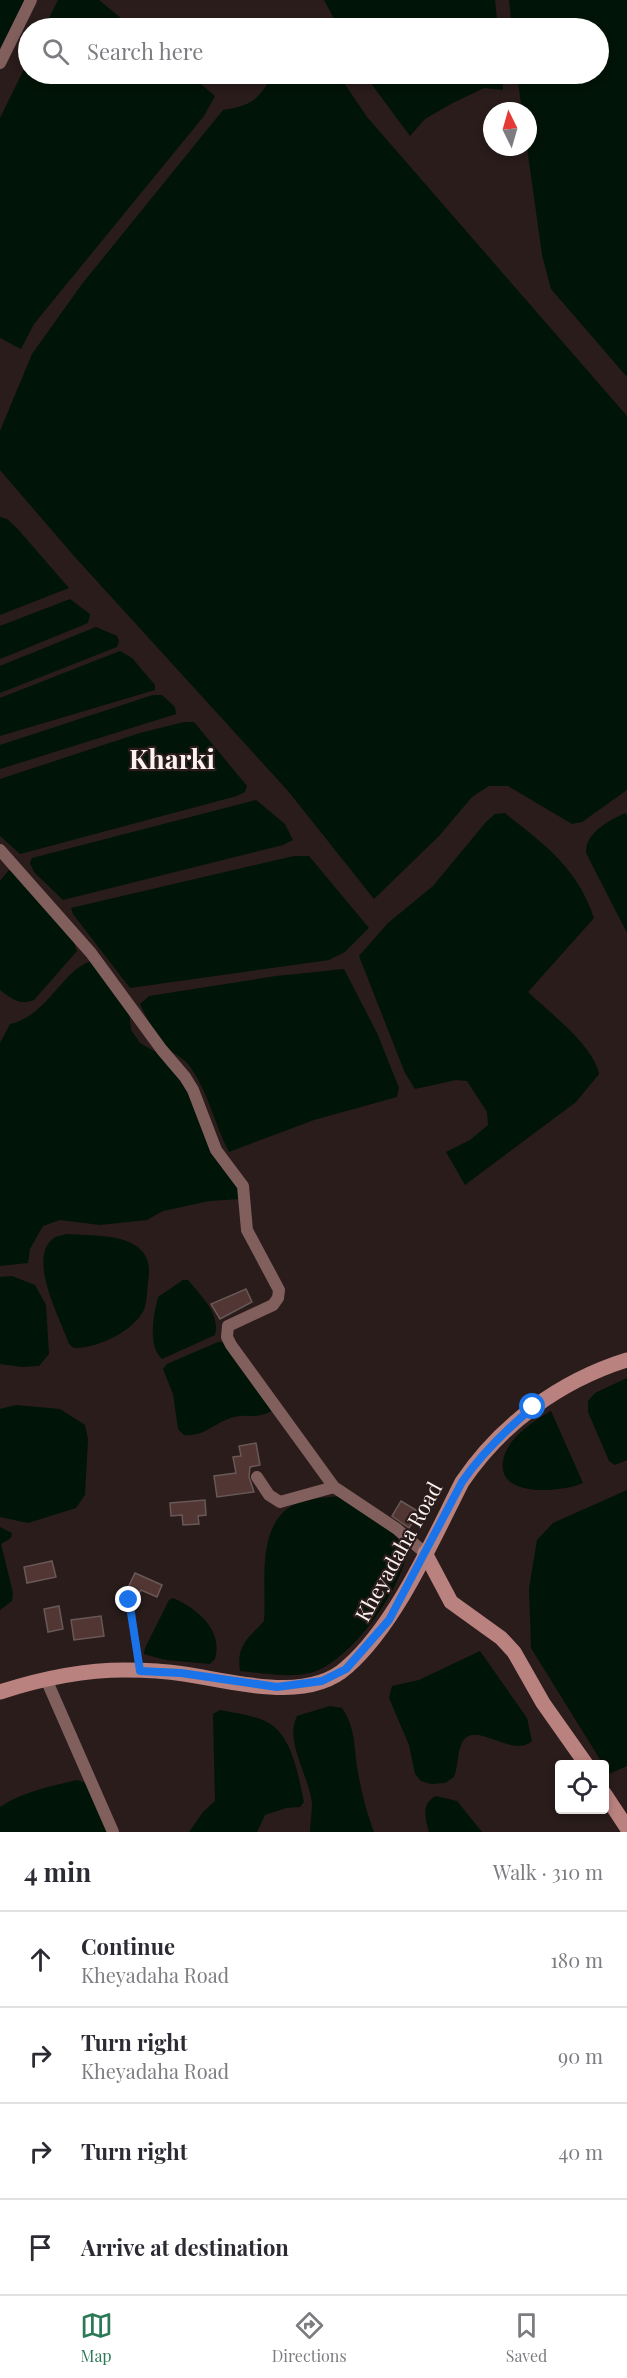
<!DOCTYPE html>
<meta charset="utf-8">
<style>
body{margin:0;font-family:"Playfair Display",serif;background:#f2f2f3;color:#2b2b33}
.controls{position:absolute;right:18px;bottom:18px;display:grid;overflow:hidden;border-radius:6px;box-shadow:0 3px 9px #0003}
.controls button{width:54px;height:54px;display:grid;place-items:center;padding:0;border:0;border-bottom:2px solid #e1e1e2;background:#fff;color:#2b2b33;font:30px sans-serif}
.compass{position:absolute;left:483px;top:102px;width:54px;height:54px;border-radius:50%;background:#fff;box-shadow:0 3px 9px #0003;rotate:355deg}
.stop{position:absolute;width:18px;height:18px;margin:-14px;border:4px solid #1a73e8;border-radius:50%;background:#fff}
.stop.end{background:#1a73e8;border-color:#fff;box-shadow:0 2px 6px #0008}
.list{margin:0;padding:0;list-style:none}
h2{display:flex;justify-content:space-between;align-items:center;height:78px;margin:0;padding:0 24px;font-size:26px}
h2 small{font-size:20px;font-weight:400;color:#7c7c81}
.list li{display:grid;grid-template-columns:39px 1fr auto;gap:18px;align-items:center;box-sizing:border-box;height:96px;padding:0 24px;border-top:2px solid #e1e1e2}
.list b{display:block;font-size:22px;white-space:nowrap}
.list p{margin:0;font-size:20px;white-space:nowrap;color:#7c7c81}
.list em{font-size:20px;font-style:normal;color:#7c7c81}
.icon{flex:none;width:33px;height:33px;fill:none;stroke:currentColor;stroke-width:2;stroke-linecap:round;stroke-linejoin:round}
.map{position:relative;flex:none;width:627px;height:1832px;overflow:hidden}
.search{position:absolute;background:#fff;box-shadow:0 3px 9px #0003;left:18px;right:18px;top:18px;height:66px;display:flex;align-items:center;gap:15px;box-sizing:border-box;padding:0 21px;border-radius:33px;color:#7c7c81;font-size:22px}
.sheet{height:462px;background:#fff}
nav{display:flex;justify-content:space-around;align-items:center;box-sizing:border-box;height:84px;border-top:2px solid #e1e1e2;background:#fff;font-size:16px;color:#7c7c81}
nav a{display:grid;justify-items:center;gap:3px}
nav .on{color:#2c7957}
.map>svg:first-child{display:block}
.water{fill:#001407}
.building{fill:#513634;stroke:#685856;stroke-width:1.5}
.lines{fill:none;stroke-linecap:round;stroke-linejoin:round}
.service{stroke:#815f5c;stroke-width:6}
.minor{stroke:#815f5c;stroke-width:12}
.secondary{stroke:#b9827e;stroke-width:15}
.route{stroke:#1a73e8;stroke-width:8}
.labels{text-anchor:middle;stroke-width:4.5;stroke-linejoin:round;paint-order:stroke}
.street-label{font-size:21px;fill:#fcf2f1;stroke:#291c1b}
.district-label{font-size:27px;font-weight:bold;fill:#fcf2f1;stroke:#291c1b}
</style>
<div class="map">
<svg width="627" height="1832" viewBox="0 0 627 1832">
<rect width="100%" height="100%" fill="#291c1b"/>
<!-- water -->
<g class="water">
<path d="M0,0H25L0,48Z"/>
<path d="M58,0H99L133,28H44Z"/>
<path d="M324,0H495L498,28H339Z"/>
<path d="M509,0H627V377L551,289L542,255L527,147L528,111H522L517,74H598V28H512Z"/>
<path d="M28,61V74H189L215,96L204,116L34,324L21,349L0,338V118Z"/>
<path d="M273,74H336L340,77L367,117L627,416V790L582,822L572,824L508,786H489L472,797L439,836L374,899L288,791L74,556L0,470V431L32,354L82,284L223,110C253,105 259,99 273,74Z"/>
<path d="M364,74H502L503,90L484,88L451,104L425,119L410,136Z"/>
<path d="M0,517L7,519L16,527L69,588L0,615Z"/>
<path d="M70,599L90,614L88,623L0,659V626Z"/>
<path d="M96,627L117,636L119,641L117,647L0,693V666Z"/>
<path d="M120,651L132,658L155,685V690L0,736V698Z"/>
<path d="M153,695H162L175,707L176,714L0,769V745Z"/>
<path d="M184,722H194L247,786L245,792L237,796L20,854L0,836V779L140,733Z"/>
<path d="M256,800L285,824L293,840L283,845L63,900L34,872L30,863L32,858Z"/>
<path d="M505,813C545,845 577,867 594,918L528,992C549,1012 594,1046 599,1074L576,1102L465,1185L446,1152L470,1140L488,1125L487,1112L467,1081L456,1080L415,1089L405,1073L359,956L388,923L433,886L486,822L495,814Z"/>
<path d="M625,813L627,815V933L586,853C585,833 608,821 625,813Z"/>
<path d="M294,856H309L369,928L345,952L329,960L130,988L73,914L71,908Z"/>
<path d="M9,870L18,876L74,943L77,951L34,1000C20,1006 12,999 0,990V881Z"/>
<path d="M92,961L129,1008L131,1030L140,1043L159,1054L183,1081L224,1170L241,1189L240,1199L209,1201L163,1211L147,1220L100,1225L60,1220L43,1226L30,1249L28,1263L0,1266V1043L10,1024C48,1016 63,968 92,961Z"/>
<path d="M344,969L377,1033L399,1088L397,1097L314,1120L229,1152C214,1123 208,1090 188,1064C183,1058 176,1055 170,1050C157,1037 147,1019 140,1004L149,996L276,976Z"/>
<path d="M67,1234C89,1236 126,1233 142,1251C150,1260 150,1272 148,1282C147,1290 147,1302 144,1310C134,1331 96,1349 74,1348L69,1344C61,1320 26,1257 54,1238C57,1236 63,1235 67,1234Z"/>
<path d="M12,1276L35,1285L46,1305L49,1354L39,1366L22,1367L0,1364V1277Z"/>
<path d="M183,1280H188C200,1295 221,1314 215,1335L162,1359C147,1345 154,1314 158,1297Z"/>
<path d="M218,1342H225L272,1411C254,1420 250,1413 234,1417C215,1422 205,1437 184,1435L178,1429L173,1394L163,1369L167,1364Z"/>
<path d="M627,1378V1460L615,1465L609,1461L588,1412V1401L595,1393Z"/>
<path d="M16,1405L60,1409L85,1425L88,1439L85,1495L76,1508L28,1523L0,1517V1409Z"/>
<path d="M551,1411L583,1483C563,1492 497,1499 503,1461C506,1439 533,1421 551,1411Z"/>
<path d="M627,1490V1766L609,1774L531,1648L529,1588L537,1540L553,1523Z"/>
<path d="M338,1496L391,1531L407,1550C403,1588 349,1664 310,1673C288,1678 261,1673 240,1671C236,1645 248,1639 264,1621C267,1584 254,1523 297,1503C308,1498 325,1498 338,1496Z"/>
<path d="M0,1527L12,1533L11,1538L1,1544L13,1593L12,1601L0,1610Z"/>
<path d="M173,1598C198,1609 223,1630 215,1659L210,1664L166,1660L144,1654L145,1648L169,1600Z"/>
<path d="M480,1651L527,1718L532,1741C512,1760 472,1716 461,1745C457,1755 458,1767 454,1777L445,1783L431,1784L421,1781L415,1774L409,1745L389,1698L392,1686L419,1680Z"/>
<path d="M330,1706L342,1708C355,1726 354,1746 357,1767C361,1790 366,1811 374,1832H310C310,1823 312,1813 312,1804C310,1777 284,1742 297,1716Z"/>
<path d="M220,1710C234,1713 252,1715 265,1721C293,1734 298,1776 304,1802L300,1807L286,1808L265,1815L257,1832H189L203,1812L215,1801L213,1714Z"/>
<path d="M77,1780L89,1784L113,1832H0V1807C22,1792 51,1786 77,1780Z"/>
<path d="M436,1796L457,1801L482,1832H429C425,1818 421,1803 436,1796Z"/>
</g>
<!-- building -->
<g class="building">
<path d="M246,1289L252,1302L220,1319L211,1304Z"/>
<path d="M256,1443L260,1465L250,1467L249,1477L254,1492L217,1497L214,1476L236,1473L233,1457L241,1456L239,1446Z"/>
<path d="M205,1500L206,1515L198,1516L199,1524L183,1525L182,1515L171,1516L170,1503Z"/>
<path d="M401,1501L419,1512L409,1528L392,1516Z"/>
<path d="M52,1561L56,1577L27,1583L24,1567Z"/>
<path d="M135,1573L162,1585L157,1597L141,1590L137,1597L126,1592Z"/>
<path d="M59,1606L63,1629L48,1632L44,1609Z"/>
<path d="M101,1616L104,1636L74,1640L71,1620Z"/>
</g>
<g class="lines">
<!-- service -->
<path class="service" d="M129,1600L140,1671"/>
<!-- minor -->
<g class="minor">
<path d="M0,63L31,0"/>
<path d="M0,850L91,953L162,1050L185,1077L193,1090L216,1150L243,1186L247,1230L279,1290L278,1298L273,1305L228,1326L227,1337L231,1345L334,1487L397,1529L425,1553"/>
<path d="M257,1477L269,1495L280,1502L334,1487"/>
<path d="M46,1679L113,1832"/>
</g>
<!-- secondary -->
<g class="secondary">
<path d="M425,1553L451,1602L501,1638L514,1652L543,1703L586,1764"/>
<path d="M0,1692C40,1679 82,1670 125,1670C144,1670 165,1671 184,1674C232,1681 307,1704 347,1667C396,1624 432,1541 462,1482C501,1424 560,1381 627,1360"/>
<path d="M604,1793L627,1828"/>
</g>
</g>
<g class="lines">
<!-- route -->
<path class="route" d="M129,1600L140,1671L181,1673L277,1687L322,1681L346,1669L389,1620L462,1482C482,1453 506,1430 533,1407"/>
</g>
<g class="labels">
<!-- street labels -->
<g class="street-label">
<text transform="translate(399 1552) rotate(-61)" y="7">Kheyadaha Road</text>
</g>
<!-- district labels -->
<g class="district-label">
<text x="172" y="769">Kharki</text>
</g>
</g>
</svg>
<div class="controls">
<button><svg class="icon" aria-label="locate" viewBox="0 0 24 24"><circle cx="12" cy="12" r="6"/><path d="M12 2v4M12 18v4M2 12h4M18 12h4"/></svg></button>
</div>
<svg class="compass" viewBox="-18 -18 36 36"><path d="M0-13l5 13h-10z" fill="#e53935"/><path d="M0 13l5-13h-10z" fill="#7c7c81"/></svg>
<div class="stop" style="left:533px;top:1407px"></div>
<div class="stop end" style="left:129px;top:1600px"></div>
<div class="search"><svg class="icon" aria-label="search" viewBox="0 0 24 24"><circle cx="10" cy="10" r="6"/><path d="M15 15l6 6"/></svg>Search here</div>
</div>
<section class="sheet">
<h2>4 min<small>Walk · 310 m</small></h2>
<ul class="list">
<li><svg class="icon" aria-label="ahead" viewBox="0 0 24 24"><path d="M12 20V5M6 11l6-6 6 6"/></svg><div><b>Continue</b><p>Kheyadaha Road</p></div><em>180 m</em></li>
<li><svg class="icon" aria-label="right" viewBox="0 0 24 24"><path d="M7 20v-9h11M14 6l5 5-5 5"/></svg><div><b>Turn right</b><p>Kheyadaha Road</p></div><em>90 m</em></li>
<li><svg class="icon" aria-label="right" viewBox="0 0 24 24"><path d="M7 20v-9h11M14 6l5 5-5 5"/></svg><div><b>Turn right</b></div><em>40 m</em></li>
<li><svg class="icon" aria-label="arrive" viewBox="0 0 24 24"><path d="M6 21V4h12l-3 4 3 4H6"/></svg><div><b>Arrive at destination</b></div></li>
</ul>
</section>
<nav>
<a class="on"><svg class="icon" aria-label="map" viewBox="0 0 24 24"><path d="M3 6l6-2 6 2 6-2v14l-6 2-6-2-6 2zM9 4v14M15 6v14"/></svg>Map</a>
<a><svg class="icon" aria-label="directions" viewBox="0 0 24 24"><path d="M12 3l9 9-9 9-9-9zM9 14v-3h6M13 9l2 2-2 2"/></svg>Directions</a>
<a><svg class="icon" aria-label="saved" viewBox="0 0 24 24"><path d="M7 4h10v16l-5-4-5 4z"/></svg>Saved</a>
</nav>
